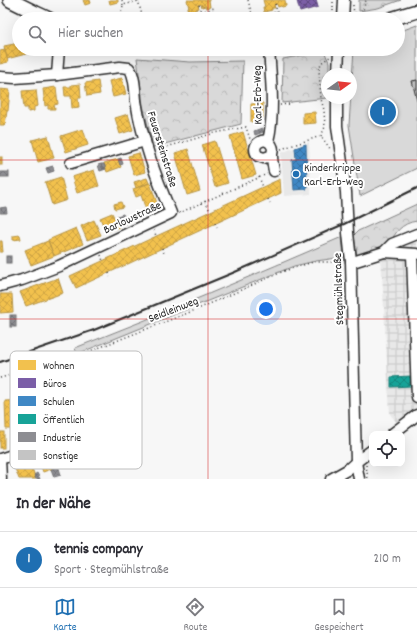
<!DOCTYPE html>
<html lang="de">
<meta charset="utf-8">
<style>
body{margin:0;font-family:Dekko,sans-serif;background:#f7f7f7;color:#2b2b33}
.controls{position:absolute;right:12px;bottom:12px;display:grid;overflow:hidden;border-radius:8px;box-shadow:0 4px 16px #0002}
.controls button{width:36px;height:36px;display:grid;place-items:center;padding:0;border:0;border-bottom:1px solid #e1e1e2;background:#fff;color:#2b2b33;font:20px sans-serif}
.compass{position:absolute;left:321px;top:68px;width:36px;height:36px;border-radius:50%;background:#fff;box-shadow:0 4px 16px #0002;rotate:75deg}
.you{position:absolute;left:266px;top:309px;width:14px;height:14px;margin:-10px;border:3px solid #fff;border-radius:50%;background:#1a73e8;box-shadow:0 0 0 6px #1a73e833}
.badge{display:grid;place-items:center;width:26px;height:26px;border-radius:50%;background:#1f6fb2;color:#fff;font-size:13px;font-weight:700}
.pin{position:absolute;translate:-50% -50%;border:2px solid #fff;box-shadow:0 1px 4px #0006}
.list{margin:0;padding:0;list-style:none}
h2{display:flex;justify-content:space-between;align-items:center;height:52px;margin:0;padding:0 16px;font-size:17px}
h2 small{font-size:13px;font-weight:400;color:#7c7c81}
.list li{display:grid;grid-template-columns:26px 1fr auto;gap:12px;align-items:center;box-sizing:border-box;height:56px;padding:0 16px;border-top:1px solid #e1e1e2}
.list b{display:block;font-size:15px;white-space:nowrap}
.list p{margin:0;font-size:13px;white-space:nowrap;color:#7c7c81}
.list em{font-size:13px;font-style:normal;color:#7c7c81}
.icon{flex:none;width:22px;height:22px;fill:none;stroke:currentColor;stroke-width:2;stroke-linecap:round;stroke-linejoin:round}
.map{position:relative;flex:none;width:417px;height:479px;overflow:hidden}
.search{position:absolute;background:#fff;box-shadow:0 4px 16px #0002;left:12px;right:12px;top:12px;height:44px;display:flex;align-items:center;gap:10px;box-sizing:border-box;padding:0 14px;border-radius:22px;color:#7c7c81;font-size:15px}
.sheet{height:108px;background:#fff}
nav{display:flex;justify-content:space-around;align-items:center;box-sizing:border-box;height:56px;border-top:1px solid #e1e1e2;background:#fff;font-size:11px;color:#7c7c81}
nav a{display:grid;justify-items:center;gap:2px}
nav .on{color:#1f6fb2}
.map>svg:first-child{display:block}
.built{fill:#e8e8e8}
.industrial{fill:url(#industrial-grid)}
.green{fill:#d9d9d9;stroke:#828282}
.forest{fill:url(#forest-crowns);stroke:#828282}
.homes{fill:url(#homes-cross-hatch);stroke:#b69444}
.offices{fill:url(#offices-cross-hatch);stroke:#634f82}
.schools{fill:url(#schools-cross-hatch);stroke:#396c97}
.public{fill:url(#public-cross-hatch);stroke:#1d7f77}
.industry{fill:url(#industry-cross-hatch);stroke:#707073}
.building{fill:url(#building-cross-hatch);stroke:#2b2b2b}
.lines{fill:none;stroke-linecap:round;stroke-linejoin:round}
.minor-casing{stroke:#2b2b2b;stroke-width:13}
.major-casing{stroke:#2b2b2b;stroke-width:16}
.path{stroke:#2b2b2b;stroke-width:1.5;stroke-dasharray:1 3;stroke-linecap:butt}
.minor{stroke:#fff;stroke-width:10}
.major{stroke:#fff;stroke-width:13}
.rail{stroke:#2b2b2b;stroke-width:2}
.grid{fill:none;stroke:#d62828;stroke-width:1;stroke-opacity:0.55}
.poi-dot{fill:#1f6fb2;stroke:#fff;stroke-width:1.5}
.labels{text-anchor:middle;stroke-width:4;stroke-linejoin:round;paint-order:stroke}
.street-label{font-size:12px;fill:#2b2b2b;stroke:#fff}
.poi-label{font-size:12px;fill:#2b2b2b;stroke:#fff;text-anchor:start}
.key{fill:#fff;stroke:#bfbfbf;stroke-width:1}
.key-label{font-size:11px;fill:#2b2b2b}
</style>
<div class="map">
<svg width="417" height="479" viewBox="0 0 417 479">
<defs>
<pattern id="industrial-grid" width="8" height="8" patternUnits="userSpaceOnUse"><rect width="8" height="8" fill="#e8e8e8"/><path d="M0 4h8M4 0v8" fill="none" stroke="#c7c7c7"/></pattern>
<pattern id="forest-crowns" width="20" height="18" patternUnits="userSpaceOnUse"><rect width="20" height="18" fill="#d9d9d9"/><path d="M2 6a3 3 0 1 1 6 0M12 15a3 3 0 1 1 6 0" fill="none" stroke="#bababa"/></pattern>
<pattern id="homes-cross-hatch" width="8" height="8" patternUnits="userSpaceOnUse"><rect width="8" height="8" fill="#f2c14e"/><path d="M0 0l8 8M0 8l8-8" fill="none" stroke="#d0a644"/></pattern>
<pattern id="offices-cross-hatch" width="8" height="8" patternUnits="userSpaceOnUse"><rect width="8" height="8" fill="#7b5ea7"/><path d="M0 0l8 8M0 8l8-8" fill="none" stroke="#604a80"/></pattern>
<pattern id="schools-cross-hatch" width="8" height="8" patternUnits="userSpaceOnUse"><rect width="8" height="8" fill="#3f88c5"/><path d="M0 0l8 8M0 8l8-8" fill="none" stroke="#356fa0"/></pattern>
<pattern id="public-cross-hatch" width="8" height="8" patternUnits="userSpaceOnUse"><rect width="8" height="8" fill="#17a398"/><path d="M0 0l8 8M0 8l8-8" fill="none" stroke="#15857c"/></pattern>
<pattern id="industry-cross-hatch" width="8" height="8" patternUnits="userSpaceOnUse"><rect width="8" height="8" fill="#8d8d92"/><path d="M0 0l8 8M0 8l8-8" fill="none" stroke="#737377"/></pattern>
<pattern id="building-cross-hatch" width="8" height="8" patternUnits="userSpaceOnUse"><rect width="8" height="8" fill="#c4c4c4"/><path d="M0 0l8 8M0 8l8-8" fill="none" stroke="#9f9f9f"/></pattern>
</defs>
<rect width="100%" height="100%" fill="#f7f7f7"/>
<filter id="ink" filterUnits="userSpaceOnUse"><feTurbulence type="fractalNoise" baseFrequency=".025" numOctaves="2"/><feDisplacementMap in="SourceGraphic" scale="8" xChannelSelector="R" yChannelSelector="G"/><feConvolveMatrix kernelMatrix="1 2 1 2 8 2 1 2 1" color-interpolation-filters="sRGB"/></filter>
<g filter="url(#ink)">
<!-- built -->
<path class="built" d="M309,142L311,194L284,196L281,153Z"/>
<!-- industrial -->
<path class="industrial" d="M417,241V410L398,424L390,414L381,255Z"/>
<!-- green -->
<g class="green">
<path d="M417,25V168L360,196L349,125L354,49H398V32Z"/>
<path d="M342,237L344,257L316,261L294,266L77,354L75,348C165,313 254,275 342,237Z"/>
</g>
<!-- forest -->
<g class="forest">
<path d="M359,0H401L378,8L359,11Z"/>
<path d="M324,51L329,62V74H327V98L282,103L283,59Z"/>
<path d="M137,58L190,62L243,61L241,124L153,147L143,105Z"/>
<path d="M417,204V221C401,223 395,233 388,246L373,250L367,256L357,257L354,235L358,231Z"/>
</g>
<!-- homes -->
<g class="homes">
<path d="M83,0H90L91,3L85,5Z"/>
<path d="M109,0H118V2L110,4Z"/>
<path d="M187,0H209L210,7L206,8L205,6L202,7L201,4L198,5L199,8L196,9V11L189,13L187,8H189Z"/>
<path d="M263,0H285L286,6L282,7L281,6L278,7L277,4L274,5L275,8H272V10L264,12L263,7H265Z"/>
<path d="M19,43V49H25L26,54L7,59L4,46Z"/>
<path d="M5,50L8,62L0,64V51Z"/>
<path d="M122,78L126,94L113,97L109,81Z"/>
<path d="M98,81L100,94L87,96L85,83Z"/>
<path d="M80,84L81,98H78L79,107L72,108L71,96H65L64,87H71V85Z"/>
<path d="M56,87L58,104L54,105L55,109H48V105L45,106L43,89Z"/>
<path d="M0,89L10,90L8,111H7L5,125H0Z"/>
<path d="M36,90L38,106L34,107V111L28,112V108H24L22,91Z"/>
<path d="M263,103V118H260V122H251V104Z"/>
<path d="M315,112L316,123L303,124V113Z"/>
<path d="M128,114L133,130L120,134L115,118Z"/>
<path d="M83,129L88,145L66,152L61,136Z"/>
<path d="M243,132L256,175L242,179L230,136Z"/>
<path d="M48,136L54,158L38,162L32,140Z"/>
<path d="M215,141L228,183L215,187L202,145Z"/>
<path d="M188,149L200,191L187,195L175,153Z"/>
<path d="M139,153L145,172L134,175L128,156Z"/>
<rect x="0" y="157" width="2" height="8"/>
<path d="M118,159L121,167L107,172L104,163Z"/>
<path d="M94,170L99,186L77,193L72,177Z"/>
<path d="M61,177L67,200L52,205L45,182Z"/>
<path d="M147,178L149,183L136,188L134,182Z"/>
<path d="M280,179L281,193L76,288L70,276Z"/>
<path d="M150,183L158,206L146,210L141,195L136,197L133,189Z"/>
<path d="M121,202L123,207L115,209L114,204Z"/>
<path d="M112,213L119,227L106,232L100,218Z"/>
<path d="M94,220L101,235L87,240L81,226Z"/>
<path d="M76,228L83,244L54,256L48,240Z"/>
<path d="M20,235L21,239L13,240V236Z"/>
<path d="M0,241H2L3,252H0Z"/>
<path d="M48,241L54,256L31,265L25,250Z"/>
<path d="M58,278L63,293L26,306L20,292Z"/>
<path d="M0,294H12L13,312L0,313Z"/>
<path d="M21,400L22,429H24V441H14V429H6L5,401Z"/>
<rect x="0" y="432" width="4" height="16"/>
<path d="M48,454L54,468L43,472L38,458Z"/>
<path d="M29,460L36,479H19L14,466Z"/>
</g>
<!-- offices -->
<path class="offices" d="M300,0H316L318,7L300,12L297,1Z"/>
<!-- schools -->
<path class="schools" d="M306,144L307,189L294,190L292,160L296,159L295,148Z"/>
<!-- public -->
<path class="public" d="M411,376V386L391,387V377Z"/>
<!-- industry -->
<g class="industry">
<path d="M262,128L263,132L255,135L254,131Z"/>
<path d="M121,158L123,164L120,165L118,159Z"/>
<path d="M101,164L103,170L100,171L98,165Z"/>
<path d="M101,164H104L106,169L103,170Z"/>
<path d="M53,166L54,171L48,173L46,168Z"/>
<rect x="0" y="172" width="9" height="5"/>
<path d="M6,207L7,213H0V208Z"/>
<path d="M123,214L127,223L121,225L117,216Z"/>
<rect x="6" y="256" width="5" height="7"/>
<rect x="10" y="315" width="6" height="12"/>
<path d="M58,465L61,475L54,477L51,469L54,468L53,467Z"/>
<path d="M37,473L40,479H36L34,475Z"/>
</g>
<!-- building -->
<path class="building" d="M417,80V101L412,81Z"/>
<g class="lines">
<defs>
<g id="minor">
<path d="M343,19L344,0"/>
<path d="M338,74L339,49"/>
<path d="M57,75L59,49"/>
<path d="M0,77L15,78L57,75L120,67L129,68C135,75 135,91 136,101C142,140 156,177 171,213L59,266L22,280L0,286"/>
<path d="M337,98V126L346,192L348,233L351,261L356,462L359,479"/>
<path d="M268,141C275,114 271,78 269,49"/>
<path d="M272,154L270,156L264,158L258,156C248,144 267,134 272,146C274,149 272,152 272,155C272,160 273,166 274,171"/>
<path d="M71,163L145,141"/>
<path d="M384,252L417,254"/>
<path d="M412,254L417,397"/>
<path d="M351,261H356L384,252L392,244L417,234"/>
<path d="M392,434L417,415"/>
<path d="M1,479L0,459L74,435"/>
<path d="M331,479L347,470L356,462L372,450"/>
</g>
<g id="major">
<path d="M10,0L36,13L49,19"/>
<path d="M391,19L417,11"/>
</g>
</defs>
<!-- minor casing -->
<use href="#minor" class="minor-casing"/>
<!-- major casing -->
<use href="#major" class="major-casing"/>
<!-- path -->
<g class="path">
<path d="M122,0L123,5"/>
<path d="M138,0L143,19"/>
<path d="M248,0L253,18L277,12"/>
<path d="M275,4L279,19"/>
<path d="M199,5L203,19"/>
<path d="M353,5C353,10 354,13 358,16L357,19"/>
<path d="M201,12L214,8"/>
<path d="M361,17L366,0"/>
<path d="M121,19L123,5L138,1"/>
<path d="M332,19L333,14V0"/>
<path d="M280,105L290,104L291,102"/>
<path d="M321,136L325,127L324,110L321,99L319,71L321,63L331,56"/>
<path d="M281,149L321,136L331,150"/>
<path d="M156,150L215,133L246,127L250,139"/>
<path d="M259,177L263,187"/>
<path d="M268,199L270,203"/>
<path d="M205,201L210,211"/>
<path d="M179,213L267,174"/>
<path d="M215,223L217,227"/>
<path d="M154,230L156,236"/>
<path d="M162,248L164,253"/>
<path d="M101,255L103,261"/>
<path d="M109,273L110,277"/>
<path d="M75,357L76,427"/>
<path d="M0,378L75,357L198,309L284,271L313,262H343"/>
<path d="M366,465L368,479"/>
</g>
<!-- minor -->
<use href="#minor" class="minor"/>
<!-- major -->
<use href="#major" class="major"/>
<!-- rail -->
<path class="rail" d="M0,362L94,330L235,272L344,224L417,188"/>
</g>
</g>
<!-- grid -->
<path class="grid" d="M208,0V19M208,49V479M0,160H417M0,319H417"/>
<!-- markers -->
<circle class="poi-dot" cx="296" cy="174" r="4"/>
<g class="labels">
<!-- street labels -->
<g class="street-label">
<text transform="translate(257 95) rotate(-91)" y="4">Karl-Erb-Weg</text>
<text transform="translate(163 149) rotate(73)" y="4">Feuersteinstraße</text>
<text transform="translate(132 217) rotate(-25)" y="4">Barlowstraße</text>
<text transform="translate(338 289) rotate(-92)" y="4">Stegmühlstraße</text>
<text transform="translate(173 309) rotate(-21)" y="4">Seidleinweg</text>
</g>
<!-- poi labels -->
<g class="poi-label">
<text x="304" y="171">Kinderkrippe<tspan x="304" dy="14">Karl-Erb-Weg</tspan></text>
</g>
</g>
<!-- legend -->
<rect x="10" y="351" width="132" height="118" rx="6" class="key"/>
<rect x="18" y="360" width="18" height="10" fill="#f2c14e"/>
<rect x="18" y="378" width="18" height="10" fill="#7b5ea7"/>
<rect x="18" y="396" width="18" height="10" fill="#3f88c5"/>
<rect x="18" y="414" width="18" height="10" fill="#17a398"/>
<rect x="18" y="432" width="18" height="10" fill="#8d8d92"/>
<rect x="18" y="450" width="18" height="10" fill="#c4c4c4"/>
<g class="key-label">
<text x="43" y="369">Wohnen</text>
<text x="43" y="387">Büros</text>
<text x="43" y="405">Schulen</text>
<text x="43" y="423">Öffentlich</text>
<text x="43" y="441">Industrie</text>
<text x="43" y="459">Sonstige</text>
</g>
</svg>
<div class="controls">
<button><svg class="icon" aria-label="locate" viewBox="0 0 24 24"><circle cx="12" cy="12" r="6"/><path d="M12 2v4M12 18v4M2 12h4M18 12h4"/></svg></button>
</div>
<svg class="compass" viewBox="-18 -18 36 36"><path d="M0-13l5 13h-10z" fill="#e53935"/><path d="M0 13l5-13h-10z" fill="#7c7c81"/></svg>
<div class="you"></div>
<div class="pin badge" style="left:383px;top:112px">1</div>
<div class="search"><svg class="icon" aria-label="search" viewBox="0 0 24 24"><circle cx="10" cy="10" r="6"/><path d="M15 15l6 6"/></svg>Hier suchen</div>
</div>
<section class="sheet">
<h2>In der Nähe<small></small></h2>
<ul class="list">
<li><span class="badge">1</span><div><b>tennis company</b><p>Sport · Stegmühlstraße</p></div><em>210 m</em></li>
</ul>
</section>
<nav>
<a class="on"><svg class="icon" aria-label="map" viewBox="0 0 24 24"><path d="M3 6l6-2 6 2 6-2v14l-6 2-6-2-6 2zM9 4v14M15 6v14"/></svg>Karte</a>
<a><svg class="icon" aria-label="directions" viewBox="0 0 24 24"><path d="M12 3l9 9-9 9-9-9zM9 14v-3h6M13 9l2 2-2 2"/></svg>Route</a>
<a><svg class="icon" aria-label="saved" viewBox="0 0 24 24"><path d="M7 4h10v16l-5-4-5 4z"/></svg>Gespeichert</a>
</nav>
